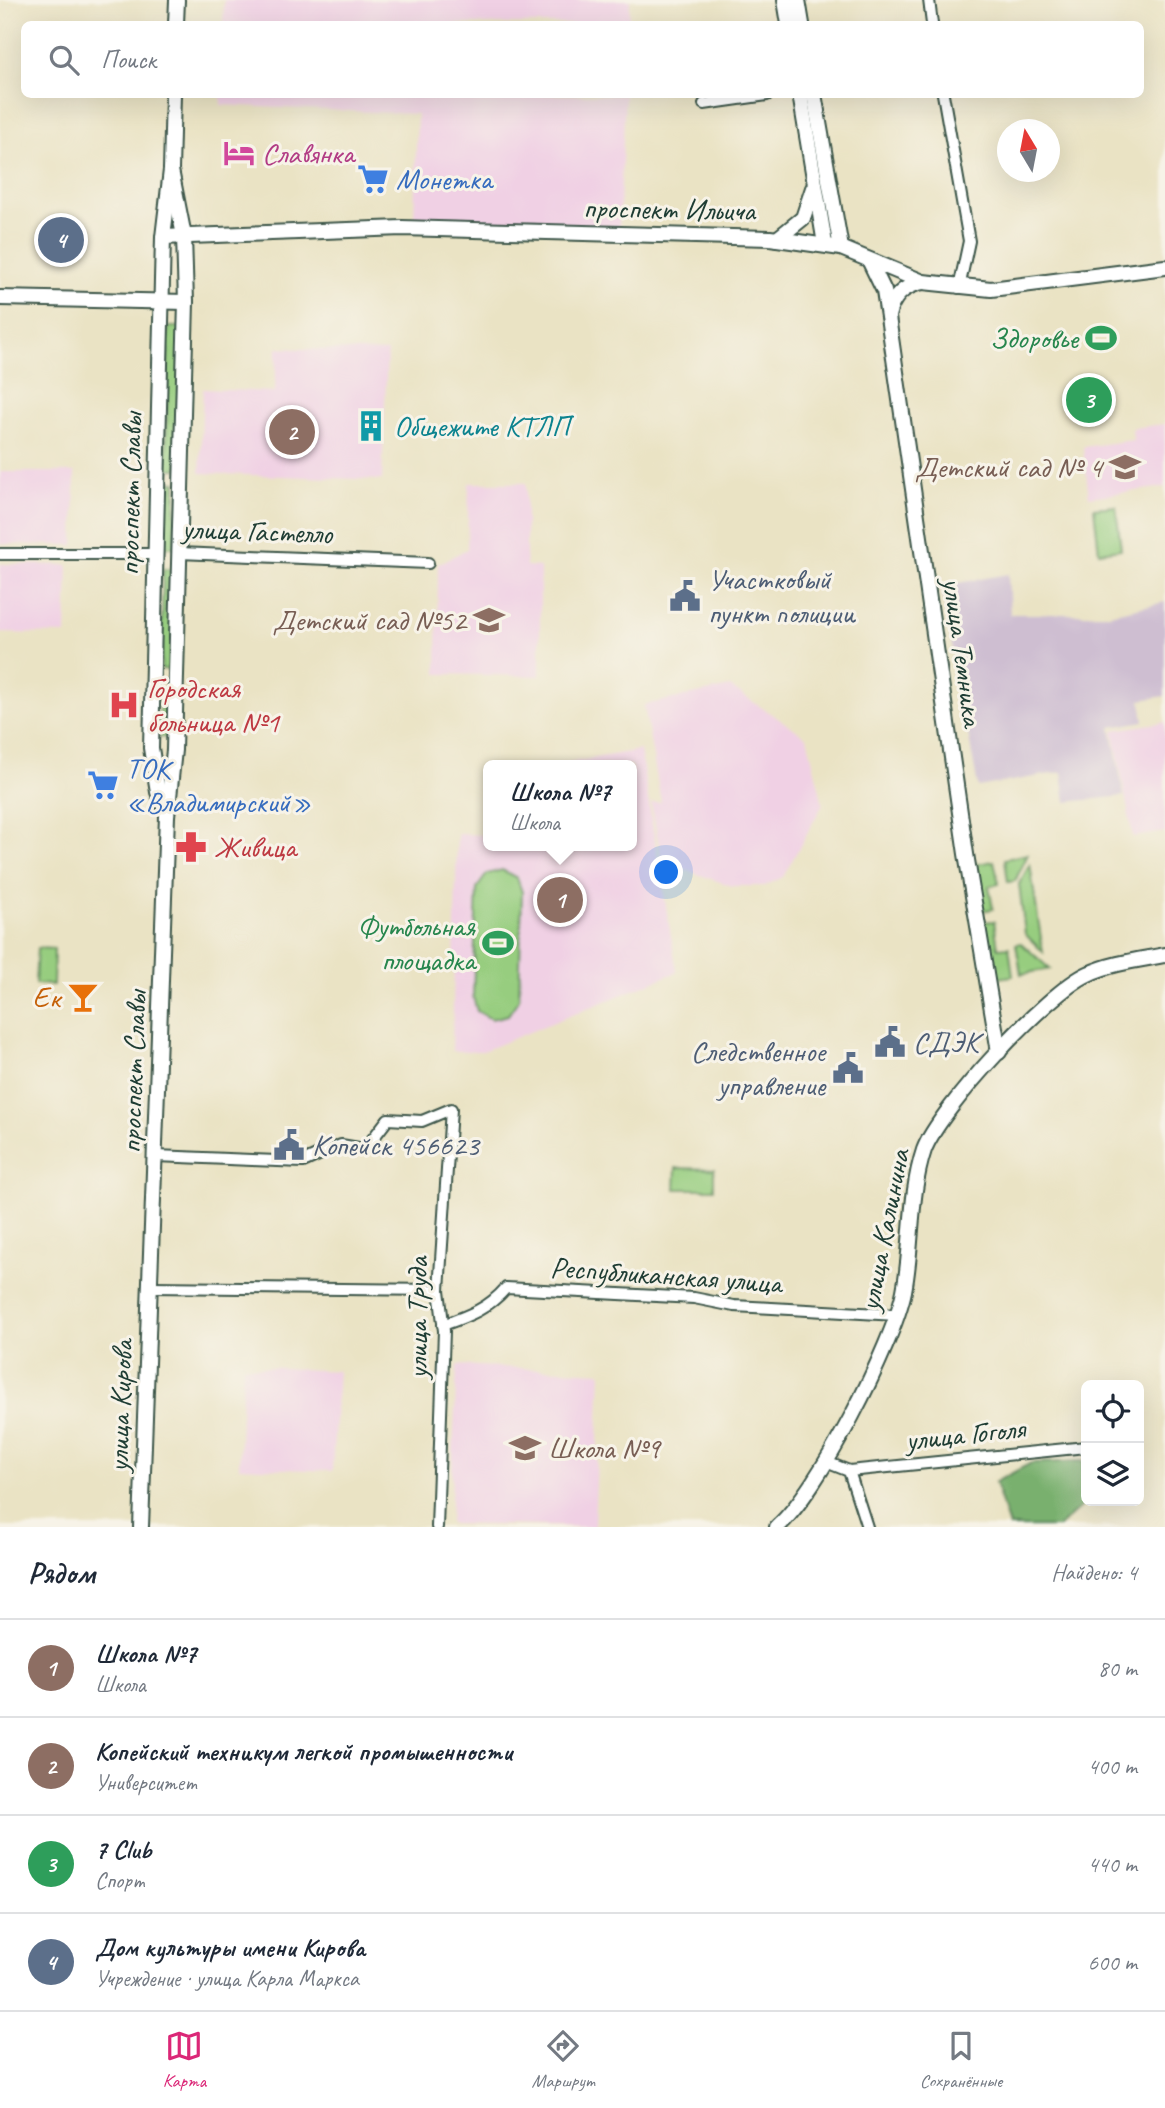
<!DOCTYPE html>
<html lang="ru">
<meta charset="utf-8">
<style>
body{margin:0;font-family:Caveat,sans-serif;background:#f2f2f3;color:#1f2937}
.controls{position:absolute;right:21px;bottom:21px;display:grid;overflow:hidden;border-radius:10px;box-shadow:0 7px 28px #0002}
.controls button{width:63px;height:63px;display:grid;place-items:center;padding:0;border:0;border-bottom:2px solid #e0e1e3;background:#fff;color:#1f2937;font:35px sans-serif}
.compass{position:absolute;left:997px;top:119px;width:63px;height:63px;border-radius:50%;background:#fff;box-shadow:0 7px 28px #0002;rotate:350deg}
.you{position:absolute;left:667px;top:873px;width:24px;height:24px;margin:-18px;border:5px solid #fff;border-radius:50%;background:#1a73e8;box-shadow:0 0 0 10px #1a73e833}
.badge{display:grid;place-items:center;width:46px;height:46px;border-radius:50%;background:#db2777;color:#fff;font-size:23px;font-weight:700}
.pin{position:absolute;translate:-50% -50%;border:4px solid #fff;box-shadow:0 2px 7px #0006}
.popup{position:absolute;left:483px;top:760px;width:154px;height:91px;box-sizing:border-box;display:grid;place-content:center;border-radius:10px;background:#fff;filter:drop-shadow(0 2px 5px #0005);font-size:23px;white-space:nowrap;color:#747a83}
.popup b{font-size:26px;color:#1f2937}
.popup::after{content:'';position:absolute;left:50%;top:100%;margin-left:-14px;border:14px solid transparent;border-top-color:#fff}
.list{margin:0;padding:0;list-style:none}
h2{display:flex;justify-content:space-between;align-items:center;height:91px;margin:0;padding:0 28px;font-size:30px}
h2 small{font-size:23px;font-weight:400;color:#747a83}
.list li{display:grid;grid-template-columns:46px 1fr auto;gap:21px;align-items:center;box-sizing:border-box;height:98px;padding:0 28px;border-top:2px solid #e0e1e3}
.list b{display:block;font-size:26px;white-space:nowrap}
.list p{margin:0;font-size:23px;white-space:nowrap;color:#747a83}
.list em{font-size:23px;font-style:normal;color:#747a83}
.icon{flex:none;width:38px;height:38px;fill:none;stroke:currentColor;stroke-width:2;stroke-linecap:round;stroke-linejoin:round}
.map{position:relative;flex:none;width:1165px;height:1527px;overflow:hidden}
.search{position:absolute;background:#fff;box-shadow:0 7px 28px #0002;left:21px;right:21px;top:21px;height:77px;display:flex;align-items:center;gap:18px;box-sizing:border-box;padding:0 24px;border-radius:10px;color:#747a83;font-size:26px}
.sheet{height:483px;background:#fff}
nav{display:flex;justify-content:space-around;align-items:center;box-sizing:border-box;height:98px;border-top:2px solid #e0e1e3;background:#fff;font-size:19px;color:#747a83}
nav a{display:grid;justify-items:center;gap:4px}
nav .on{color:#db2777}
.map>svg:first-child{display:block}
.built{fill:#f0d0e4}
.industrial{fill:#cebed1}
.green{fill:#97cd7f;stroke:#5b855a;stroke-width:2}
.forest{fill:#79b06e;stroke:#4c7651;stroke-width:2}
.lines{fill:none;stroke-linecap:round;stroke-linejoin:round}
.street-casing{stroke:#3d564a;stroke-width:14}
.secondary-casing{stroke:#3d564a;stroke-width:18}
.street{stroke:#fff;stroke-width:10}
.secondary{stroke:#fff;stroke-width:14}
.labels{text-anchor:middle;stroke-width:6;stroke-linejoin:round;paint-order:stroke}
.hotel-label{font-size:30px;fill:#b23c85;stroke:#f7f3e8;text-anchor:start}
.shop-label{font-size:30px;fill:#366cbe;stroke:#f7f3e8;text-anchor:start}
.street-label{font-size:30px;fill:#1f3d34;stroke:#f7f3e8}
.leisure-label{font-size:30px;fill:#27864d;stroke:#f7f3e8;text-anchor:end}
.culture-label{font-size:30px;fill:#0d838f;stroke:#f7f3e8;text-anchor:start}
.education-label{font-size:30px;fill:#785e54;stroke:#f7f3e8;text-anchor:end}
.service-label{font-size:30px;fill:#4e5e75;stroke:#f7f3e8;text-anchor:start}
.health-label{font-size:30px;fill:#be3a42;stroke:#f7f3e8;text-anchor:start}
.food-label{font-size:30px;fill:#c56008;stroke:#f7f3e8;text-anchor:end}
</style>
<div class="map">
<svg width="1165" height="1527" viewBox="0 0 1165 1527">
<rect width="100%" height="100%" fill="#f7f3e8"/>
<filter id="ink" filterUnits="userSpaceOnUse"><feTurbulence type="fractalNoise" baseFrequency=".0143" numOctaves="2"/><feDisplacementMap in="SourceGraphic" scale="14" xChannelSelector="R" yChannelSelector="G"/><feConvolveMatrix kernelMatrix="1 2 1 2 8 2 1 2 1" color-interpolation-filters="sRGB"/></filter>
<filter id="wash" filterUnits="userSpaceOnUse"><feTurbulence type="fractalNoise" baseFrequency=".00686" numOctaves="4" result="noise"/><feDisplacementMap in="SourceGraphic" scale="28" xChannelSelector="R" yChannelSelector="G"/><feGaussianBlur stdDeviation="1.57" result="paint"/><feColorMatrix in="noise" values="0 0 0 0 0 0 0 0 0 0 0 0 0 0 0 0 0 1.4 0 .05"/><feComposite in="paint" operator="in"/></filter>
<g filter="url(#wash)">
<rect width="100%" height="100%" fill="#eae3c4"/>
<!-- built -->
<g class="built">
<path d="M224,0H630L629,24H223Z"/>
<path d="M221,94L625,95L619,230L414,221L417,114L221,105Z"/>
<path d="M277,348L387,352L382,480L200,473L203,389L275,392Z"/>
<path d="M1165,424V487L1089,497L1083,447L1133,440L1132,428Z"/>
<path d="M0,472H75L74,545L0,544Z"/>
<path d="M469,483H526V566L540,567V676L437,674L438,564L467,549Z"/>
<path d="M0,564L68,565L66,634L0,633Z"/>
<path d="M730,687L807,737L823,804L783,877L765,886H732L662,862L651,803L661,802L644,705Z"/>
<path d="M1165,722V832L1133,837L1113,730Z"/>
<path d="M640,750L677,972L483,1051H452L457,834L488,835V846H632V765H555Z"/>
<path d="M457,1365L601,1372L594,1527L450,1524Z"/>
<path d="M243,1366L338,1371L332,1471L239,1467Z"/>
</g>
<!-- industrial -->
<path class="industrial" d="M1008,574L1010,614H1109L1165,602V696L1141,700L1144,721L1111,727L1124,796L1066,802L1062,772L978,787L941,586Z"/>
<!-- green -->
<g class="green">
<path d="M168,327H181L178,469H166Z"/>
<path d="M165,482H176L175,547H163Z"/>
<path d="M1116,506L1121,549L1099,552L1094,508Z"/>
<path d="M163,569L174,570L172,670L161,669Z"/>
<path d="M160,690H170L169,738L159,737Z"/>
<path d="M1028,854L1015,881L1008,882L1005,859Z"/>
<path d="M994,861L999,884L989,886L993,909L980,911L972,865Z"/>
<path d="M1030,864L1043,952L1025,934L1019,884Z"/>
<path d="M502,870L517,878L522,892L519,999L508,1015L491,1019L477,1011L473,997L477,888L487,874Z"/>
<path d="M994,921L998,948L1009,947L1013,976L991,979L982,922Z"/>
<path d="M1021,943L1050,969L1021,974L1016,944Z"/>
<path d="M37,948L54,949L53,985L35,984Z"/>
<path d="M676,1168L714,1169V1189H675Z"/>
</g>
<!-- forest -->
<path class="forest" d="M1083,1461L1084,1504L1059,1527H1009L995,1482L1031,1463Z"/>
</g>
<g filter="url(#ink)">
<g class="lines">
<defs>
<g id="street">
<path d="M929,0L932,24"/>
<path d="M943,94L969,241L959,288"/>
<path d="M704,104L767,95"/>
<path d="M179,553L428,563"/>
<path d="M0,554H155"/>
<path d="M156,1156L303,1162L341,1145L365,1149L388,1119L422,1121L451,1109L439,1290L444,1331L437,1527"/>
<path d="M151,1287L439,1290"/>
<path d="M443,1325C468,1316 488,1309 506,1288L694,1298L734,1306L897,1315"/>
<path d="M826,1462L849,1471L867,1527"/>
<path d="M849,1471L1086,1447"/>
</g>
<g id="secondary">
<path d="M785,0L789,24"/>
<path d="M798,0L802,24"/>
<path d="M176,24L177,0"/>
<path d="M800,94L825,244"/>
<path d="M814,94L841,248"/>
<path d="M163,237L402,228L770,238L841,248L923,282L991,289L1165,267"/>
<path d="M777,239L803,218L813,188"/>
<path d="M870,262L884,291L888,317L966,854L999,1052"/>
<path d="M0,298L186,302"/>
<path d="M888,316C892,297 903,286 923,282"/>
<path d="M166,812L158,792L151,748L163,237L171,170L173,94"/>
<path d="M141,1527L167,816L174,750L186,302L184,236L171,170"/>
<path d="M777,1527C818,1492 893,1345 904,1291C913,1245 909,1195 924,1150C939,1109 1048,992 1088,974C1112,963 1139,960 1165,955"/>
</g>
</defs>
<!-- street casing -->
<use href="#street" class="street-casing"/>
<!-- secondary casing -->
<use href="#secondary" class="secondary-casing"/>
<!-- street -->
<use href="#street" class="street"/>
<!-- secondary -->
<use href="#secondary" class="secondary"/>
</g>
</g>
<!-- icons -->
<defs>
<symbol id="hotel-bare" viewBox="-9 -9 18 18"><path d="M-6-4.5h1.5V1H6V5H4.5V3h-9V5H-6ZM-4 0a1.8 1.8 0 1 1 3.6 0ZM.5 0V-2.5h3Q6-2.5 6 0Z" fill="#d1479c" stroke="#f7f3e8" stroke-width="2.5" paint-order="stroke"/></symbol>
<symbol id="supermarket-bare" viewBox="-9 -9 18 18"><path d="M-6-5.5h2.5l.6 2H6L4.5 2H-2.5L-4.4-4H-6ZM-1.5 3.2a1.3 1.3 0 1 0 .1 0ZM3 3.2a1.3 1.3 0 1 0 .1 0Z" fill="#3f7fe0" stroke="#f7f3e8" stroke-width="2.5" paint-order="stroke"/></symbol>
<symbol id="stadium-bare" viewBox="-9 -9 18 18"><path d="M0-5a6.5 5 0 1 0 0 10a6.5 5 0 1 0 0-10ZM-3.5-1.8h7v3.6h-7Z" fill="#2e9e5b" stroke="#f7f3e8" stroke-width="2.5" paint-order="stroke"/></symbol>
<symbol id="building-bare" viewBox="-9 -9 18 18"><path d="M-4-6H4V6H1V3H-1V6H-4ZM-2.5-4.3h1.7v1.8h-1.7ZM.8-4.3h1.7v1.8H.8ZM-2.5-1h1.7V.8h-1.7ZM.8-1h1.7V.8H.8Z" fill="#0f9aa8" stroke="#f7f3e8" stroke-width="2.5" paint-order="stroke"/></symbol>
<symbol id="school-bare" viewBox="-9 -9 18 18"><path d="M0-5L7-2L0 1L-7-2ZM-4 1L0 2.5L4 1V4Q0 6-4 4Z" fill="#8d6e63" stroke="#f7f3e8" stroke-width="2.5" paint-order="stroke"/></symbol>
<symbol id="civic-bare" viewBox="-9 -9 18 18"><path d="M-.6-6.5H3V-4.5H.6V-3L4-1V1h2V6H-6V1h2V-1L-.6-3ZM-1.2 2.5V6h2.4V2.5Z" fill="#5c6f8a" stroke="#f7f3e8" stroke-width="2.5" paint-order="stroke"/></symbol>
<symbol id="hospital-bare" viewBox="-9 -9 18 18"><path d="M-5-5h3v3.5h4V-5h3V5h-3V1.5h-4V5h-3Z" fill="#e0444e" stroke="#f7f3e8" stroke-width="2.5" paint-order="stroke"/></symbol>
<symbol id="pharmacy-bare" viewBox="-9 -9 18 18"><path d="M-2-6h4v4h4v4h-4v4h-4v-4h-4v-4h4Z" fill="#e0444e" stroke="#f7f3e8" stroke-width="2.5" paint-order="stroke"/></symbol>
<symbol id="bar-bare" viewBox="-9 -9 18 18"><path d="M-6-5H6L.8 .8V4.5H3.5V6h-7V4.5H-.8V.8Z" fill="#e8710a" stroke="#f7f3e8" stroke-width="2.5" paint-order="stroke"/></symbol>
</defs>
<g fill-rule="evenodd">
<use href="#hotel-bare" x="217" y="131" width="44" height="44"/>
<use href="#supermarket-bare" x="351" y="157" width="44" height="44"/>
<use href="#stadium-bare" x="1079" y="316" width="44" height="44"/>
<use href="#building-bare" x="349" y="404" width="44" height="44"/>
<use href="#school-bare" x="1103" y="445" width="44" height="44"/>
<use href="#civic-bare" x="663" y="574" width="44" height="44"/>
<use href="#school-bare" x="467" y="598" width="44" height="44"/>
<use href="#hospital-bare" x="102" y="683" width="44" height="44"/>
<use href="#supermarket-bare" x="81" y="763" width="44" height="44"/>
<use href="#pharmacy-bare" x="169" y="825" width="44" height="44"/>
<use href="#stadium-bare" x="476" y="921" width="44" height="44"/>
<use href="#bar-bare" x="61" y="975" width="44" height="44"/>
<use href="#civic-bare" x="868" y="1020" width="44" height="44"/>
<use href="#civic-bare" x="826" y="1046" width="44" height="44"/>
<use href="#civic-bare" x="267" y="1123" width="44" height="44"/>
<use href="#school-bare" x="503" y="1426" width="44" height="44"/>
</g>
<g class="labels">
<!-- hotel labels -->
<g class="hotel-label">
<text x="262" y="163">Славянка</text>
</g>
<!-- shop labels -->
<g class="shop-label">
<text x="396" y="189">Монетка</text>
<text x="126" y="778">ТОК<tspan x="126" dy="34">«Владимирский»</tspan></text>
</g>
<!-- street labels -->
<g class="street-label">
<text transform="translate(669 209) rotate(1)" y="10">проспект Ильича</text>
<text transform="translate(130 494) rotate(-89)" y="10">проспект Славы</text>
<text transform="translate(257 531) rotate(2)" y="10">улица Гастелло</text>
<text transform="translate(963 652) rotate(82)" y="10">улица Темника</text>
<text transform="translate(133 1072) rotate(-88)" y="10">проспект Славы</text>
<text transform="translate(884 1230) rotate(-79)" y="10">улица Калинина</text>
<text transform="translate(666 1275) rotate(4)" y="10">Республиканская улица</text>
<text transform="translate(417 1318) rotate(-90)" y="10">улица Труда</text>
<text transform="translate(120 1406) rotate(-88)" y="10">улица Кирова</text>
<text transform="translate(965 1434) rotate(-6)" y="10">улица Гоголя</text>
</g>
<!-- leisure labels -->
<g class="leisure-label">
<text x="1078" y="348">Здоровье</text>
<text x="475" y="936">Футбольная<tspan x="475" dy="34">площадка</tspan></text>
</g>
<!-- culture labels -->
<g class="culture-label">
<text x="394" y="436">Общежите КТЛП</text>
</g>
<!-- education labels -->
<g class="education-label">
<text x="1102" y="477">Детский сад № 4</text>
<text x="466" y="630">Детский сад №52</text>
<text x="548" y="1458" text-anchor="start">Школа №9</text>
</g>
<!-- service labels -->
<g class="service-label">
<text x="708" y="589">Участковый<tspan x="708" dy="34">пункт полиции</tspan></text>
<text x="913" y="1052">СДЭК</text>
<text x="825" y="1061" text-anchor="end">Следственное<tspan x="825" dy="34">управление</tspan></text>
<text x="312" y="1155">Копейск 456623</text>
</g>
<!-- health labels -->
<g class="health-label">
<text x="147" y="698">Городская<tspan x="147" dy="34">больница №1</tspan></text>
<text x="214" y="857">Живица</text>
</g>
<!-- food labels -->
<g class="food-label">
<text x="60" y="1007">Ек</text>
</g>
</g>
</svg>
<div class="controls">
<button><svg class="icon" aria-label="locate" viewBox="0 0 24 24"><circle cx="12" cy="12" r="6"/><path d="M12 2v4M12 18v4M2 12h4M18 12h4"/></svg></button>
<button><svg class="icon" aria-label="layers" viewBox="0 0 24 24"><path d="M12 4l9 5-9 5-9-5zM3 14l9 5 9-5"/></svg></button>
</div>
<svg class="compass" viewBox="-18 -18 36 36"><path d="M0-13l5 13h-10z" fill="#e53935"/><path d="M0 13l5-13h-10z" fill="#747a83"/></svg>
<div class="you"></div>
<div class="pin badge" style="left:560px;top:900px;background:#8d6e63">1</div>
<div class="popup"><b>Школа №7</b>Школа</div>
<div class="pin badge" style="left:292px;top:432px;background:#8d6e63">2</div>
<div class="pin badge" style="left:1089px;top:400px;background:#2e9e5b">3</div>
<div class="pin badge" style="left:61px;top:240px;background:#5c6f8a">4</div>
<div class="search"><svg class="icon" aria-label="search" viewBox="0 0 24 24"><circle cx="10" cy="10" r="6"/><path d="M15 15l6 6"/></svg>Поиск</div>
</div>
<section class="sheet">
<h2>Рядом<small>Найдено: 4</small></h2>
<ul class="list">
<li><span class="badge" style="background:#8d6e63">1</span><div><b>Школа №7</b><p>Школа</p></div><em>80 m</em></li>
<li><span class="badge" style="background:#8d6e63">2</span><div><b>Копейский техникум легкой промышенности</b><p>Университет</p></div><em>400 m</em></li>
<li><span class="badge" style="background:#2e9e5b">3</span><div><b>7 Club</b><p>Спорт</p></div><em>440 m</em></li>
<li><span class="badge" style="background:#5c6f8a">4</span><div><b>Дом культуры имени Кирова</b><p>Учреждение · улица Карла Маркса</p></div><em>600 m</em></li>
</ul>
</section>
<nav>
<a class="on"><svg class="icon" aria-label="map" viewBox="0 0 24 24"><path d="M3 6l6-2 6 2 6-2v14l-6 2-6-2-6 2zM9 4v14M15 6v14"/></svg>Карта</a>
<a><svg class="icon" aria-label="directions" viewBox="0 0 24 24"><path d="M12 3l9 9-9 9-9-9zM9 14v-3h6M13 9l2 2-2 2"/></svg>Маршрут</a>
<a><svg class="icon" aria-label="saved" viewBox="0 0 24 24"><path d="M7 4h10v16l-5-4-5 4z"/></svg>Сохранённые</a>
</nav>
